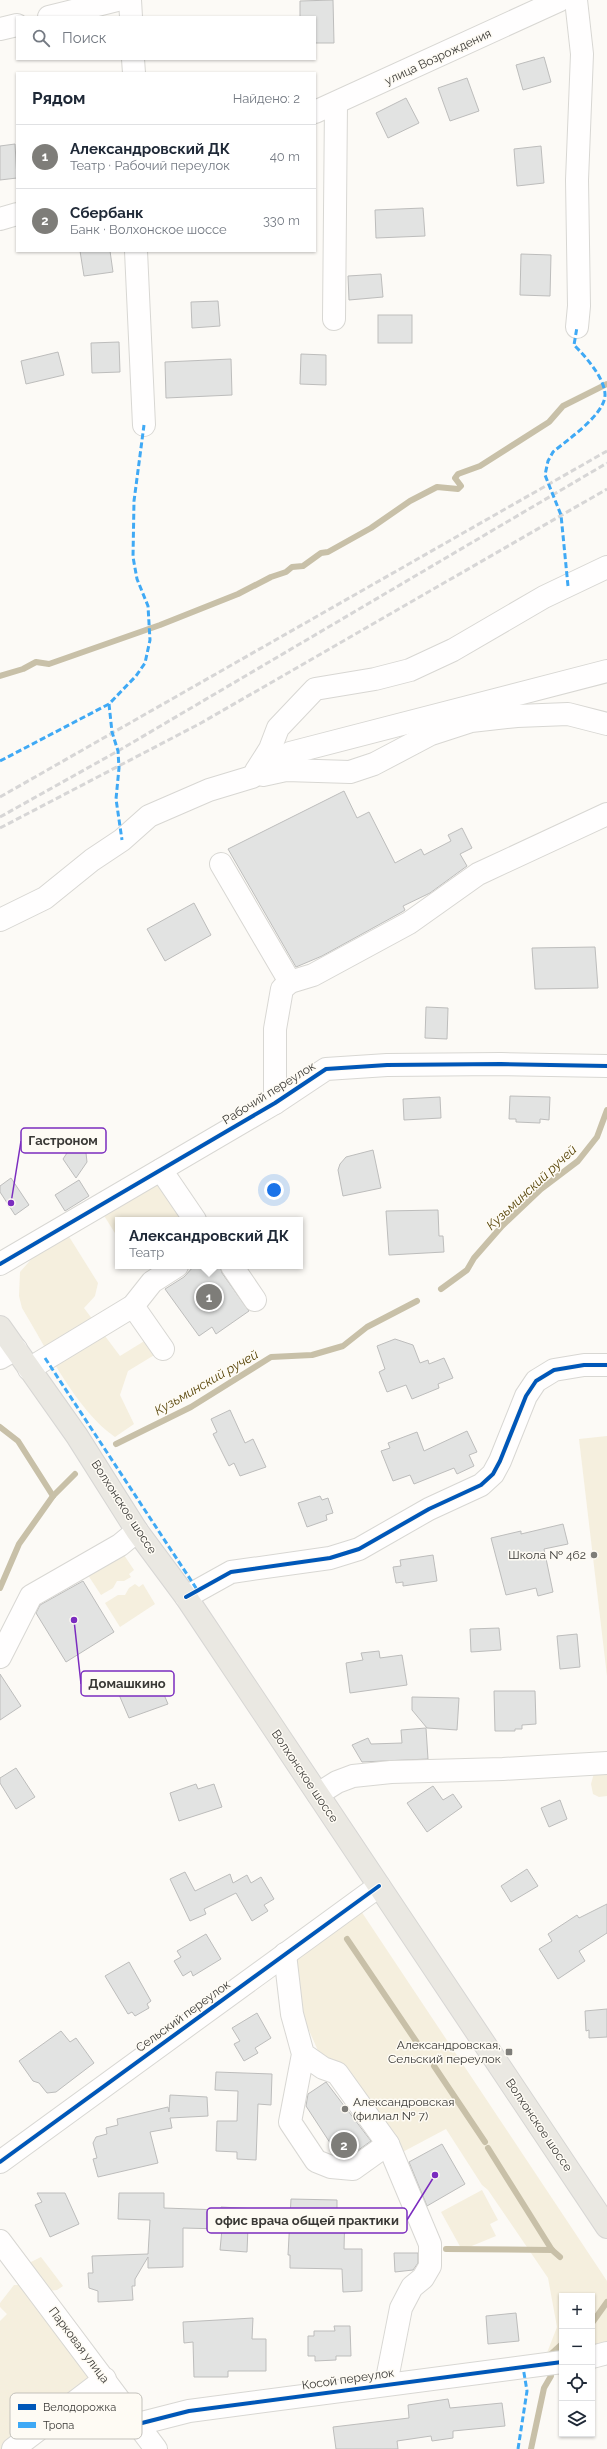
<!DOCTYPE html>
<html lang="ru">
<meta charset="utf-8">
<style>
body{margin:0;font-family:Raleway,sans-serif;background:#f6f6f7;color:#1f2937}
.controls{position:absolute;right:12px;bottom:12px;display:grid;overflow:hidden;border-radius:0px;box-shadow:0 1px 3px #0004}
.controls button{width:36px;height:36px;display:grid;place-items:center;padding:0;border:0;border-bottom:1px solid #e0e1e3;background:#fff;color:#1f2937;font:20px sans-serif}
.you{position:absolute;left:274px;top:1190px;width:14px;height:14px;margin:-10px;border:3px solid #fff;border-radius:50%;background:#1a73e8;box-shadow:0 0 0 6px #1a73e833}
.badge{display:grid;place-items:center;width:26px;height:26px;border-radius:50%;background:#7e7d79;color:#fff;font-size:13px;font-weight:700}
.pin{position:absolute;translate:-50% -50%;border:2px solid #fff;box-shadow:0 1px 4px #0006}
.popup{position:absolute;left:115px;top:1217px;width:188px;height:52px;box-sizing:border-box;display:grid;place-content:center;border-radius:0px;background:#fff;filter:drop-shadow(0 1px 3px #0005);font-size:13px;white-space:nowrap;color:#747a83}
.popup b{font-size:15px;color:#1f2937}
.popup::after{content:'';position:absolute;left:50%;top:100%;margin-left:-8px;border:8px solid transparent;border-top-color:#fff}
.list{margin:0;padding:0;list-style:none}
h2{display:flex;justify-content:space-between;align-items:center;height:52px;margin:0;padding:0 16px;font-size:17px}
h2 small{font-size:13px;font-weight:400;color:#747a83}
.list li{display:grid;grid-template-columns:26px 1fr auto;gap:12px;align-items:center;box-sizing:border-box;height:64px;padding:0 16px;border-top:1px solid #e0e1e3}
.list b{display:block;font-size:15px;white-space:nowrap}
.list p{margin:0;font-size:13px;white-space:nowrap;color:#747a83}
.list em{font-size:13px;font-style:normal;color:#747a83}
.icon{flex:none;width:22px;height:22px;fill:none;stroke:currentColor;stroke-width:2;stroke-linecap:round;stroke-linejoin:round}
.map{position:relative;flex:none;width:607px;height:2449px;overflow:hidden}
.search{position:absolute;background:#fff;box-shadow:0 1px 3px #0004;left:16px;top:16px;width:300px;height:44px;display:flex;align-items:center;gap:10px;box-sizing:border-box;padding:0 14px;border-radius:0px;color:#747a83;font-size:15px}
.panel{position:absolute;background:#fff;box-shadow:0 1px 3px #0004;left:16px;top:72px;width:300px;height:180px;border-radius:0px}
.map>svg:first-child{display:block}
.green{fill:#f5efde}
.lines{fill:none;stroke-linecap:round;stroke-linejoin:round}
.stream{stroke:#c8c0a8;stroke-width:6}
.building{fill:#e2e3e2;stroke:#bdbdbc}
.minor-casing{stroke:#d8d7d3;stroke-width:24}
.major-casing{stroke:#d7d6d4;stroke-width:24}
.minor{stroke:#fffefe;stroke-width:22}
.major{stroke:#eae8e2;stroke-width:22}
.rail{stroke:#d7d6d6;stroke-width:3;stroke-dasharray:6 3;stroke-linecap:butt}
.quiet{stroke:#3fa9f5;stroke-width:3;stroke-dasharray:6 3;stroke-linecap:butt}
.cycleway-casing{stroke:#fefbf4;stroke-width:6}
.cycleway{stroke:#0057b8;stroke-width:4}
.poi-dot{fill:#7e7d79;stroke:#fefbf4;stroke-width:1.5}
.labels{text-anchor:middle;stroke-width:3;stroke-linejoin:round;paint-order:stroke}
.street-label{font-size:12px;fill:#3a3936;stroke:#fefbf4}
.poi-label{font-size:12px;fill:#3a3936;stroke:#fefbf4;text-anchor:end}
.water-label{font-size:13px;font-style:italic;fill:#584509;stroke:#fefbf4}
.key{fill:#fefbf4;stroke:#c3c1bb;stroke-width:1}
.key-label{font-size:11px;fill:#3a3936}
.leader{fill:none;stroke:#7b2cbf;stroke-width:1.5}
.callout-dot{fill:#7b2cbf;stroke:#fefbf4;stroke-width:1.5}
.callout{fill:#fefbf4;stroke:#7b2cbf;stroke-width:1.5}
.callout-label{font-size:13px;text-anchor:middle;font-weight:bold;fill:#3a3936}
</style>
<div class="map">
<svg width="607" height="2449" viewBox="0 0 607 2449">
<rect width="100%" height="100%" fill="#fcfaf6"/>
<!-- green -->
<g class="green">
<path d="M155,1183L165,1186L186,1220H118V1238L103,1214Z"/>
<path d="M68,1235L98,1283L95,1296L84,1308L120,1356L146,1340L156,1354L128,1371L120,1395L134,1424L115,1437C76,1410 47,1349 22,1308L19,1296L20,1272L35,1255Z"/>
<path d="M607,1436V1676L579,1439Z"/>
<path d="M122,1552L134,1570L129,1574L131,1577L124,1581H117L113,1588L101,1595L86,1572Z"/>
<path d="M135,1584L139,1587L143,1584L155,1604L120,1627L105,1603L118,1595H125L129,1588Z"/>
<path d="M594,1773H607V1796L599,1797L593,1794L591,1784Z"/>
<path d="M359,1908L607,2281V2348L592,2353V2296H562V2356L545,2358L557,2327L548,2278L488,2190L482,2185L446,2129L397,2155L323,2062L300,2010L291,1958Z"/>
<path d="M482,2190L498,2220L490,2224L496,2236L462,2250L441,2212Z"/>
<path d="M41,2257L63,2286L57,2290L48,2291L29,2263Z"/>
<path d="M14,2285H21L91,2372L82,2388L4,2449H0V2321L7,2314L0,2307V2303Z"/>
</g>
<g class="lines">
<!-- stream -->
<g class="stream">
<path d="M0,676L23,669L36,662L49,664L160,625L238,594L271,577L286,572L292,567L303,566L321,553L328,552L371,528L410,501L437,487L458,489L461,486L455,478L458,474L480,466L549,422L563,406L607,384"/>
<path d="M441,1289L467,1270L474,1258L502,1226L541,1189L578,1161L597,1137L607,1110"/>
<path d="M0,1427L18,1441L53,1496"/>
<path d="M116,1444L191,1407L271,1357L312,1355L343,1346L367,1327L417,1301"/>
<path d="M0,1588L19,1544L53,1496L75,1474"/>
<path d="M347,1939L420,2047"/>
<path d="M434,2066L485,2142"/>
<path d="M488,2148L552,2250L560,2257"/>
<path d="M446,2249L552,2250"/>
<path d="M592,2323L607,2302"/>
<path d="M550,2358V2355L562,2344"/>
<path d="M531,2449L544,2388L551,2376V2368"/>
</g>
</g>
<!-- building -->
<g class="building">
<path d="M333,0L334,43H315V17H300V1Z"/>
<path d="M544,57L551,82L523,90L516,65Z"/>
<path d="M467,78L479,111L450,121L438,88Z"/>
<path d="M406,98L419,123L388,138L376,113Z"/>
<path d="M15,144L17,178L0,180V146Z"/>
<path d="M541,146L544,183L517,186L514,149Z"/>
<path d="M423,208L425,236L376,238L375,210Z"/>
<path d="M80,251H110L113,272L84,276Z"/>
<path d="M521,254L551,255L550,296L520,295Z"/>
<path d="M381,274L383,297L349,300L348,276Z"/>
<path d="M218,301L220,326L192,328L191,302Z"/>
<rect x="378" y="315" width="34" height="28"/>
<path d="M119,342L120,372L92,373L91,343Z"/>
<path d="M58,352L64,375L26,384L21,361Z"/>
<path d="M301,354L326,355V385L300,384Z"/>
<path d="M231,359L232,395L166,398L165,362Z"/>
<path d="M344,791L357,818L369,812L395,863L421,849L424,855L451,841L448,835L462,828L472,848L460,854L467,866L430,893L403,906L405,910L402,912L322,956L296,967L228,849Z"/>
<path d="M194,903L211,935L165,961L147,929Z"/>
<path d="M595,947L598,988L535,989L532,948Z"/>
<path d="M426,1007L448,1008L447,1039L425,1038Z"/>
<path d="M510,1096L550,1097L549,1120L540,1119V1123L516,1122V1119H509Z"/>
<path d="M440,1097L441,1118L404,1120L403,1099Z"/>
<path d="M75,1148L86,1153L87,1162L76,1178L63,1159L69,1150Z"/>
<path d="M373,1150L381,1188L343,1196L338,1170L340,1164L346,1157Z"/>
<path d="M11,1178L29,1205L15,1215L0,1192V1186Z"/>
<path d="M79,1180L89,1196L65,1211L55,1195Z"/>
<path d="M438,1210L439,1236H443L444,1252L389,1255L386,1211Z"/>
<path d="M194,1266H220L222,1273L249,1311L216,1334L212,1327L199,1336L165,1289L184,1277Z"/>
<path d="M395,1339L413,1345L420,1363L428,1360L429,1364L444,1358L453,1378L438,1384L439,1388L412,1399L406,1385L387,1392L379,1372L385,1369L377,1346Z"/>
<path d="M230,1410L245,1443L253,1439L266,1467L240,1476L234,1463L229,1466L213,1434L217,1432L211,1419Z"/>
<path d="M467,1431L477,1452L469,1455L474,1466L457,1474L454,1468L414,1484L410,1475L393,1481L381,1451L390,1448L388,1443L417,1432L424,1451Z"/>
<path d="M320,1496L322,1500L328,1498L333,1513L326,1515L327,1520L307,1527L298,1503Z"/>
<path d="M563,1524L568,1544L544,1549L553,1592L538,1596L536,1588L506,1595L491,1538L521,1531V1534Z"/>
<path d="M433,1555L437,1581L403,1586V1582L396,1583L393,1567L401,1566L400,1560Z"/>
<path d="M83,1581L114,1632L66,1662L36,1613L40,1605Z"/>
<path d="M499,1628L501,1650L471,1652L470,1629Z"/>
<path d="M577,1634L580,1667L560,1669L557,1636Z"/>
<path d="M379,1651L380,1658L402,1655L407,1685L350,1693L346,1663L363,1660L361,1653Z"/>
<path d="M0,1674L21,1706L0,1720Z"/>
<path d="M132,1675L137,1686L157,1678L168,1704L129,1718L114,1683Z"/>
<path d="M494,1691H535L536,1724L522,1725V1729H515V1731H495Z"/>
<path d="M412,1697L459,1698L457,1730L427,1728L412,1710Z"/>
<path d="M426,1728L428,1759L362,1762L352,1745L368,1738L371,1744L402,1743L401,1730Z"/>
<path d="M16,1768L35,1797L16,1809L0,1783V1778Z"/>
<path d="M196,1784L198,1789L214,1784L222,1807L179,1821L170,1793Z"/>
<path d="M433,1786L443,1800L453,1794L462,1807L427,1832L407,1803Z"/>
<path d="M560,1800L567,1819L549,1827L541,1808Z"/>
<path d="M527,1869L538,1886L511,1902L501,1886Z"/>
<path d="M185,1872L195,1891L230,1874L233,1883L247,1875L251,1883L261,1877L274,1899L264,1905L268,1911L252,1921L236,1893L204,1909L206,1914L190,1921L170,1879Z"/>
<path d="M607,1904V1933L579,1951L585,1961L558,1979L539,1949L552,1941L548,1934L577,1915L579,1918Z"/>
<path d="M206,1934L221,1959L193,1976L191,1971L183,1976L174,1961L181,1957L177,1951Z"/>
<path d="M129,1962L151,2001L147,2004L149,2008L135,2016L132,2012L128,2014L105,1976Z"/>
<path d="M607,2009V2037L589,2038V2030L586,2031L585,2011Z"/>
<path d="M257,2013L271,2038L255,2048L258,2053L244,2061L234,2044L240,2041L232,2028Z"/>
<path d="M61,2031L70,2042L76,2038L94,2063L56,2092L47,2093L39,2083L33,2081L19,2061Z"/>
<path d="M216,2072L272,2074L271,2105L258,2104L256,2160L237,2159V2152L216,2151L217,2121H237L238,2091L215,2090Z"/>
<path d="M326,2082L371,2141L350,2156L338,2155L306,2106L308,2094Z"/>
<path d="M170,2095L207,2097L208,2116L170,2118L172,2128L150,2132L158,2163L98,2177L93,2159L97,2158L93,2143L96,2137L107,2134L106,2128L118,2125L117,2119L168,2107L169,2112Z"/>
<path d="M442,2144L465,2184L427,2206L409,2162Z"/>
<path d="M37,2193H65L79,2224L50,2237L35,2205L42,2202Z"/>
<path d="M119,2193H164V2208L221,2210V2207L257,2209L256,2227H248L247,2252L220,2250L222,2229L183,2228V2267L148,2268V2257L135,2279V2286H132L133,2300L98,2302V2291L89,2288L88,2273H93L92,2256L148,2254L150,2220L118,2219Z"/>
<path d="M291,2199L337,2200V2210L345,2211L344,2249H362V2291L343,2292L342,2269L290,2268V2255H288Z"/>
<path d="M394,2253H418V2263L413,2270L395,2272Z"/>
<path d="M516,2313L519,2341L488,2344L486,2316Z"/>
<path d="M253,2318L252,2339H266V2371H228V2377H194L193,2342L184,2343L183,2322Z"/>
<path d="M334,2326H350L351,2356H336V2360L315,2361V2356H308V2336H314V2331H335Z"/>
<path d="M448,2399L450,2408L502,2403L505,2426L453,2431V2438L432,2441L431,2436L397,2441L398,2449H336L333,2427L409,2418L408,2405Z"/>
</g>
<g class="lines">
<defs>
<g id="minor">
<path d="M130,0L131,17"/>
<path d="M576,0L582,54L577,180L579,306L577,327"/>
<path d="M49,17L117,0"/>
<path d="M0,29L17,25"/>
<path d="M133,59L134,73"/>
<path d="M315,112L560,0"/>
<path d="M0,219L17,214"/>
<path d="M136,251L144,425"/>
<path d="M334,319L336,104"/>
<path d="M256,771L270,749L278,728L315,689L375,679L410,670L453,650L544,597L607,567"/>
<path d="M263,775L286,770L350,772L374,764L431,734L471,721L517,716L568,714L607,724"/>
<path d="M221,864L290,982"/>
<path d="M0,920L45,898L92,860L122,840L149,816L209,790L252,777L290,753L607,671"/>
<path d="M275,1103V1029L282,989L290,982L313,975L409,923L478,874L607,814"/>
<path d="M161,1170L195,1220"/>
<path d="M0,1264L275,1103L326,1069L387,1065L501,1064L607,1066"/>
<path d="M232,1266L255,1300"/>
<path d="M133,1306L163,1349"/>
<path d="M0,1358L16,1349"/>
<path d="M29,1369L133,1306L152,1282L177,1266"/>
<path d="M186,1597L231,1572L330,1558L359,1549L429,1509L481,1485L493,1474L500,1461L526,1396L536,1381L554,1370L584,1365H607"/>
<path d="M0,1657L31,1596L120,1545L137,1531"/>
<path d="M318,1794L337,1782L353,1776L391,1772L503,1769L607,1763"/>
<path d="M285,1954L292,2014L303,2054L290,2122L316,2161L331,2167L353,2169L388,2144L337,2073L323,2068L303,2054"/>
<path d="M0,2162L379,1886"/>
<path d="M0,2241L156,2449"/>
<path d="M592,2357L607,2353"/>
<path d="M386,2384L401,2308L412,2287L423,2278L430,2266V2244L388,2144"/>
<path d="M138,2424L189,2411L562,2362"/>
<path d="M13,2449L105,2379"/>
</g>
<path id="major" d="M0,1327L77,1436L137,1531L186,1597L607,2227"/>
</defs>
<!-- minor casing -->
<use href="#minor" class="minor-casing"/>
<!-- major casing -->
<use href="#major" class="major-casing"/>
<!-- minor -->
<use href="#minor" class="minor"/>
<!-- major -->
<use href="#major" class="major"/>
<!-- rail -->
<g class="rail">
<path d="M0,797L607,451"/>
<path d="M0,817L118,751L607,463"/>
<path d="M0,828L201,723L607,489"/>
</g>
<!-- quiet -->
<g class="quiet">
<path d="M568,586L561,515L545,475L548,461L553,452C567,440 606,414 605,394C604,377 585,356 574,345L577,327"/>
<path d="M109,704L112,732L118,751L119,768L116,799L122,840"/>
<path d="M0,761L109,704L136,676L145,663L150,640L148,606L137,579L133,557L134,501L144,425"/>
<path d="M45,1358L198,1591"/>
<path d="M518,2449L527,2391L523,2367"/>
</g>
<defs>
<g id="cycleway">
<path d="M0,1264L275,1103L326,1069L387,1065L501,1064L607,1066"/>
<path d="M186,1597L231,1572L330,1558L359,1549L429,1509L481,1485L493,1474L500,1461L526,1396L536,1381L554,1370L584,1365H607"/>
<path d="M0,2162L379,1886"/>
<path d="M138,2424L189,2411L562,2362"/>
</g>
</defs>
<!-- cycleway casing -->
<use href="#cycleway" class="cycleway-casing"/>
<!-- cycleway -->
<use href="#cycleway" class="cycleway"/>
</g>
<!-- markers -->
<g class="poi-dot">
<circle cx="594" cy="1555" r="4"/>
<rect x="505" y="2048" width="8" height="8" rx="2"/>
<circle cx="345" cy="2109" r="4"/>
</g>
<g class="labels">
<!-- street labels -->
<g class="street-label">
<text transform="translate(438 57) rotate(-25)" y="4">улица Возрождения</text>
<text transform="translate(269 1093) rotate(-32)" y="4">Рабочий переулок</text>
<text transform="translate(124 1507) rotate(57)" y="4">Волхонское шоссе</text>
<text transform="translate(305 1776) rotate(56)" y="4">Волхонское шоссе</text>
<text transform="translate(183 2016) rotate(-36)" y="4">Сельский переулок</text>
<text transform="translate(539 2125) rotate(56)" y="4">Волхонское шоссе</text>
<text transform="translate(79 2345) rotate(53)" y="4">Парковая улица</text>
<text transform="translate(348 2379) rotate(-8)" y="4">Косой переулок</text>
</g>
<!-- poi labels -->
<g class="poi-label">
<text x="586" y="1559">Школа № 462</text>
<text x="501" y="2049">Александровская,<tspan x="501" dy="14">Сельский переулок</tspan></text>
<text x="353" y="2106" text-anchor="start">Александровская<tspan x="353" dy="14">(филиал № 7)</tspan></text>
</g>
<!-- water labels -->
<g class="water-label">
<text transform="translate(531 1187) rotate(-43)" y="5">Кузьминский ручей</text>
<text transform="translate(206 1382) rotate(-30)" y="5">Кузьминский ручей</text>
</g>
</g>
<!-- legend -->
<rect x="10" y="2393" width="132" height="46" rx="6" class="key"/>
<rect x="18" y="2404" width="18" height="6" fill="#0057b8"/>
<rect x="18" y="2422" width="18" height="6" fill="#3fa9f5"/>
<g class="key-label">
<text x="43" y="2411">Велодорожка</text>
<text x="43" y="2429">Тропа</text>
</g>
<!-- callouts -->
<path class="leader" d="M11 1203L21 1141M74 1620L81 1684M435 2175L407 2220"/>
<g class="callout-dot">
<circle cx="11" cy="1203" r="4"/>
<circle cx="74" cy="1620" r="4"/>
<circle cx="435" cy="2175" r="4"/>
</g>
<g class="callout">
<rect x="21" y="1128" width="85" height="25" rx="4"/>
<rect x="81" y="1671" width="93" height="25" rx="4"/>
<rect x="207" y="2208" width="200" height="25" rx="4"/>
</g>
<g class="callout-label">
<text x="63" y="1145">Гастроном</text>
<text x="127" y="1688">Домашкино</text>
<text x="307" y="2225">офис врача общей практики</text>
</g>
</svg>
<div class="controls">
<button>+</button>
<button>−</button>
<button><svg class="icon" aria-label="locate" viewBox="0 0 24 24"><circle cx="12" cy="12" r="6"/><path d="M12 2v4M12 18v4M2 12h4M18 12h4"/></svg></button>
<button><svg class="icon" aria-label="layers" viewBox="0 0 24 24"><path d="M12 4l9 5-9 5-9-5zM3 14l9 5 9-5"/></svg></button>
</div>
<div class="you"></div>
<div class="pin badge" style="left:209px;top:1297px">1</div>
<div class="popup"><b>Александровский ДК</b>Театр</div>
<div class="pin badge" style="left:344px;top:2145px">2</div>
<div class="search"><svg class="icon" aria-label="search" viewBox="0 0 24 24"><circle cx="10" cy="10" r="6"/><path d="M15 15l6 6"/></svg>Поиск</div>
<section class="panel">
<h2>Рядом<small>Найдено: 2</small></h2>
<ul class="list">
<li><span class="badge">1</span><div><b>Александровский ДК</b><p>Театр · Рабочий переулок</p></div><em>40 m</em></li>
<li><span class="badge">2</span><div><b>Сбербанк</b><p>Банк · Волхонское шоссе</p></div><em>330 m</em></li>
</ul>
</section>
</div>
